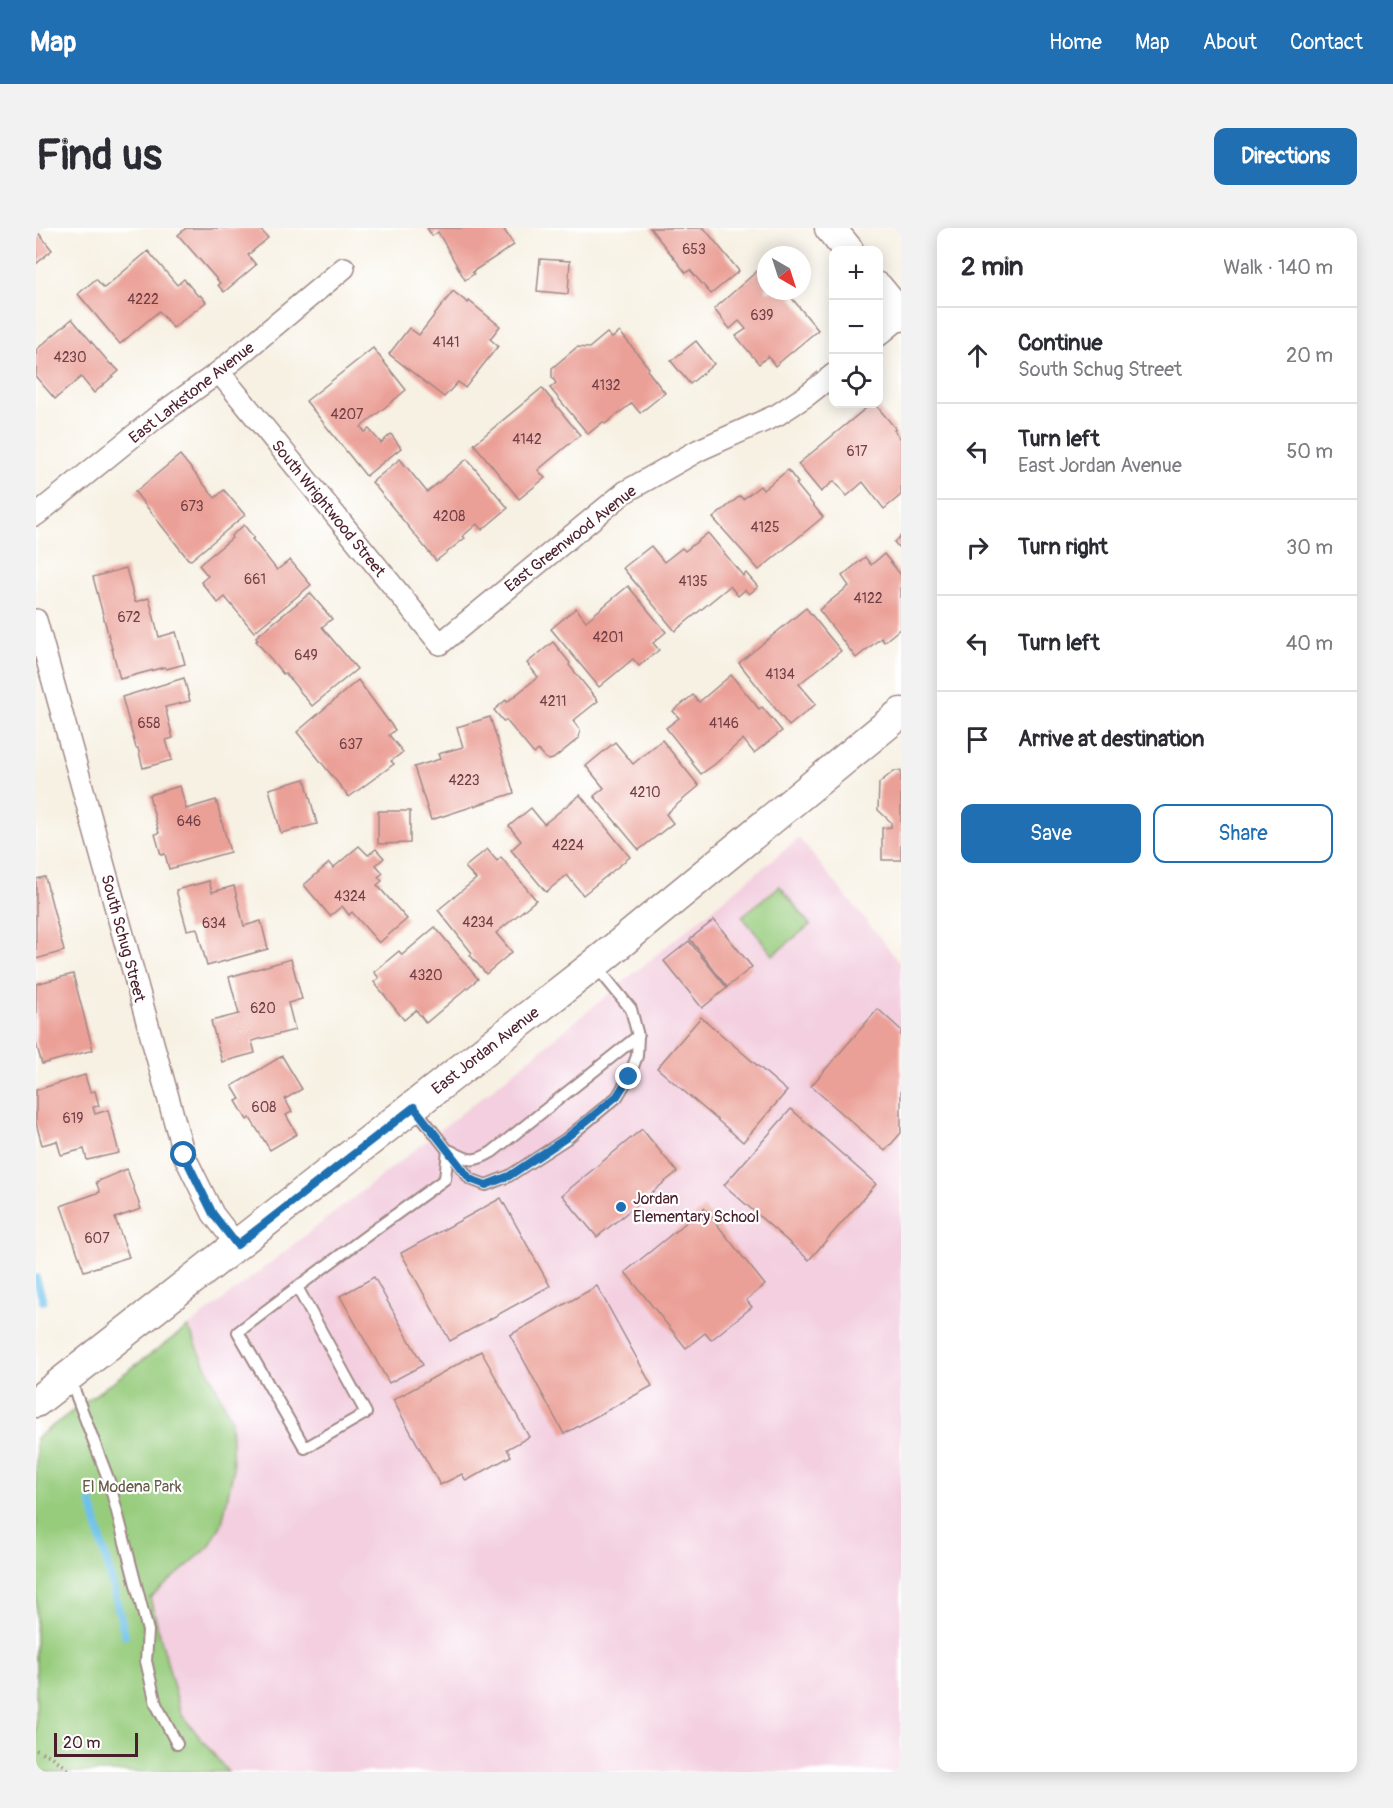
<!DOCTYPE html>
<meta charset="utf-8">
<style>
body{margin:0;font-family:Pangolin,sans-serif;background:#f2f2f3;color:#2b2b33}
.controls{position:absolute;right:18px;top:18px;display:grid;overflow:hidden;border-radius:12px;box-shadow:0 3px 15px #0003}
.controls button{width:54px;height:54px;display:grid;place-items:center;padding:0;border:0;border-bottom:2px solid #e1e1e2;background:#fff;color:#2b2b33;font:30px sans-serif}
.compass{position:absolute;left:721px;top:18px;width:54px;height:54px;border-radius:50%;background:#fff;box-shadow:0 3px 15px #0003;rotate:141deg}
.scale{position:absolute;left:18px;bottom:15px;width:84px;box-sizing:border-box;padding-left:6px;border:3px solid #4a1f2b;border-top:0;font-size:16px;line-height:21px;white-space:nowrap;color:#4a1f2b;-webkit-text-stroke:4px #fff;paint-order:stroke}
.stop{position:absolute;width:18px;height:18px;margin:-14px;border:4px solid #1f6fb2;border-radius:50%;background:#fff}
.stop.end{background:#1f6fb2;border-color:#fff;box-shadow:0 2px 6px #0008}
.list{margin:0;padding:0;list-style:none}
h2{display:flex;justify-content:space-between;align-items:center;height:78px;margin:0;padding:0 24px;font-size:26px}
h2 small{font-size:20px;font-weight:400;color:#7c7c81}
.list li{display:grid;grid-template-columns:39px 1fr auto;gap:18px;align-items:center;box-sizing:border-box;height:96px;padding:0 24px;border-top:2px solid #e1e1e2}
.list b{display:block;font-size:22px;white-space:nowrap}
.list p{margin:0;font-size:20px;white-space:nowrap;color:#7c7c81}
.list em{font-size:20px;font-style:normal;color:#7c7c81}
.actions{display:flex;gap:12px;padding:18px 24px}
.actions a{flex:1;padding:14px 0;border:2px solid #1f6fb2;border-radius:12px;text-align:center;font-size:21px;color:#1f6fb2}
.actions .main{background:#1f6fb2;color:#fff}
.icon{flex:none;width:33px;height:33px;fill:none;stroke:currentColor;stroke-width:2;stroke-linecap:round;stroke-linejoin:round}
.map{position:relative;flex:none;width:865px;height:1544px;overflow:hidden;border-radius:12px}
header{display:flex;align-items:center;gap:36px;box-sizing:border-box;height:84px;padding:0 30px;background:#1f6fb2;color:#fff}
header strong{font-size:28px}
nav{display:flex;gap:33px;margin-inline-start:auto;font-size:21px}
.intro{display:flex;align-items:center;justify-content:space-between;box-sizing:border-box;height:144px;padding:0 36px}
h1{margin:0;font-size:42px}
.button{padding:15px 27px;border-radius:12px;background:#1f6fb2;color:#fff;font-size:21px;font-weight:700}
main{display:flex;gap:36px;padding:0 36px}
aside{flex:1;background:#fff;border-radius:12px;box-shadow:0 3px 15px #0003}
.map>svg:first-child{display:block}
.built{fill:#f3cfdf}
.green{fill:#97cc7d;stroke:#707654;stroke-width:1.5}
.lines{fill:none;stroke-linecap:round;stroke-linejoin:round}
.stream{stroke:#6ec1ea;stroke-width:8}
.building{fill:#eba097}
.lane-casing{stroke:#a08887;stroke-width:14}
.street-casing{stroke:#a08887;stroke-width:24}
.secondary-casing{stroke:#a08887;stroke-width:33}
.path{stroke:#a08887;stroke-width:4;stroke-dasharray:1.5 4.5;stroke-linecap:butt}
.lane{stroke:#fff;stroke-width:10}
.street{stroke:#fff;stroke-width:21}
.secondary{stroke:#fff;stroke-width:30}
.route{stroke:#1f6fb2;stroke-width:8}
.poi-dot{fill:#1f6fb2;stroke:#fff;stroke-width:2}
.labels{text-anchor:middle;stroke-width:4.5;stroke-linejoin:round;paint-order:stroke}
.number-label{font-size:14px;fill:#723f46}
.street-label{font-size:16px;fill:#4a1f2b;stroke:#fff}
.poi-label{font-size:16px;fill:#4a1f2b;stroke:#fff;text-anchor:start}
.park-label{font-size:16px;fill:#655c48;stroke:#fff}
</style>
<header>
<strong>Map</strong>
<nav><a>Home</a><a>Map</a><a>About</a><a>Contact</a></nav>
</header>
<div class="intro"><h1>Find us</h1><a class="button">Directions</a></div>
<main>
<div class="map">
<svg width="865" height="1544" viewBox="0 0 865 1544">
<rect width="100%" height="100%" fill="#fff"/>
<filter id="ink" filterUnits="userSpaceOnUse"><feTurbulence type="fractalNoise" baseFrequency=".0167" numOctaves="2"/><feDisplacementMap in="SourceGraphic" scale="12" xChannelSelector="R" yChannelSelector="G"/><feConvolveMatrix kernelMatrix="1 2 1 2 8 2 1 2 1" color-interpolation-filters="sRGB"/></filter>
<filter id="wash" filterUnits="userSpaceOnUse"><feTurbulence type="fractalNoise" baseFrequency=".008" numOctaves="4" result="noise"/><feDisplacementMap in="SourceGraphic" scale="24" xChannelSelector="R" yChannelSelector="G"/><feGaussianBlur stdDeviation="1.35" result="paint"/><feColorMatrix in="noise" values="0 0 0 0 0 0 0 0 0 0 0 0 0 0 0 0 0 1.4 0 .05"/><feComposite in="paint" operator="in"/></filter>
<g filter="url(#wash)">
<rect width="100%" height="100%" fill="#f7f1e3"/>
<!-- built -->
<path class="built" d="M763,610L865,736V1544H192L145,1486L114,1370L174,1319L171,1137L152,1099L459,859Z"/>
<!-- green -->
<g class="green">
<path d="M744,658L774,697L737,727L706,688Z"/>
<path d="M152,1099L195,1191L197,1244L186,1295L173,1319L114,1370L145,1486L192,1544H0V1210Z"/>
</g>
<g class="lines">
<!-- stream -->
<g class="stream">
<path d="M0,1050L7,1073"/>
<path d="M55,1273L89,1407"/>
</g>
</g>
<g id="blocks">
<!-- building -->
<g class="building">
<path d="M150,0H226L224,1L232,10L212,27L220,37L188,64L182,57L184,55L142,7Z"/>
<path d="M391,0H467L478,17L436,44L438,46L429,52L402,4L396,8Z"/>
<path d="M614,0H668L703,43L675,66L654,42L650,45Z"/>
<path d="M0,2L16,22L0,36Z"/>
<path d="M112,23L141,57L148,51L162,68L164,67L170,74L137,100L123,83L84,116L42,66L60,51L68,60Z"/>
<path d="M504,31L534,33L532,66L501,63Z"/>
<path d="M728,37L730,39V63H750L782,102L739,138L732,128L723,136L700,108L710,101L703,93L694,101L678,81Z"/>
<path d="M417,63L432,75L433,73L464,98L454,111L462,118L429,160L422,154L408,169L353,126L373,100L383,107Z"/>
<path d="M36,91L75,137L76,136L83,143L58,165L45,149L19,171L0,149V122Z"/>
<path d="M584,104L613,140L611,142L629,165L604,185L596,175L569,196L567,194L552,206L514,160L520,155L516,149V140L541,119L553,120L571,105L576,110Z"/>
<path d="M660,113L678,136L654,156L635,133Z"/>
<path d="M337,120L370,162L325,199L329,204L333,201L345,215L355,206L365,220L330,248L270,173Z"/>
<path d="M506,160L544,207L502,242L509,250L483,271L438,216Z"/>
<path d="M835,176H839L860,201L858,202L865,211V267L848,281L827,254L811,268L798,253L785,264L762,236Z"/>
<path d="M144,227L179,270L188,262L209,287L155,332L152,331L99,264Z"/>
<path d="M364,231L391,264L431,231L472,280L446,302L441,296L427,308L429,310L400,333L336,254Z"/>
<path d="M752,242L762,255L760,256L787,289L723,342L677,290L704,268L707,271L724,258L727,262Z"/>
<path d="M208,297L218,310L216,311L241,342L254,332L275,357L218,404L189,369L182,375L165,354L172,348L163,337L196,310L195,308Z"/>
<path d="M672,305L707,348L710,345L722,359L713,366L709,362L702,368L694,358L639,403L587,340L615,318L628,334L646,320L649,323Z"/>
<path d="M865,308V322L858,314Z"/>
<path d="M848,326L865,347V400L848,414L845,410L820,430L783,382L813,358L806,348L829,329L835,337Z"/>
<path d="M90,340L99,374L113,370L123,409L140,404L149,436L130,441L129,439L84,451L57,349Z"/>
<path d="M592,358L630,404L617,415L623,422L603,438L597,431L563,459L515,401L540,380L550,393Z"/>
<path d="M274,365L296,391L286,399L321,441L276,478L249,445L247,446L220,413L222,412L220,409Z"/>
<path d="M770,380L805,423L763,456L780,476L753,498L703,435Z"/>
<path d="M517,414L534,435L533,437L562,473L537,493L544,502L543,510L517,531L513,532L509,530L502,522L498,526L470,492L468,494L458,482L470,472L471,474L502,449L491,435Z"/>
<path d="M695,447L723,481L726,479L746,503L718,525L707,511L679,536L665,546L656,535L657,534L630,500L643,490L637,483L657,467L663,474Z"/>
<path d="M148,450L154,473L129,479L137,510L130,512L136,532L107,540L102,520H100L86,469Z"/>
<path d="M322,452L359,502L353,507L367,524L355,533L358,536L313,569L261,504Z"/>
<path d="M454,489L478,565L395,592L378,539L404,531L402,526L427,519L421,499Z"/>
<path d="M626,512L663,558L630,586L637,595L603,622L558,568L568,560L550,538L579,514L597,536Z"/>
<path d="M858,543H865V632H846V600L855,599V594L842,582L843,555Z"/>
<path d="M269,551L281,596L245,605L233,561Z"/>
<path d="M144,558L150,581L180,572L194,624L133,641L129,626L125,627L119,606L123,605L113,567Z"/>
<path d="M544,567L594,629L547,667L531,647L510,664L475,622L485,613L473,598L495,580L508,596Z"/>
<path d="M342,583H374V615L342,616Z"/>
<path d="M323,618L332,627L340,621L348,630L340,637L347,645L342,649L346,653L341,657L371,691L343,715L316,684L313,687L306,678L294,688L268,657L293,635L297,640Z"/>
<path d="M451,621L461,633L465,629L500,672L460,705L476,724L450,746L434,727L436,725L402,682L440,651L429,639Z"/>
<path d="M9,649L28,723L0,731V651Z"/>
<path d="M173,653L176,664L198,658L208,698L225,693L232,721L171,738L161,700L151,702L140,662Z"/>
<path d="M678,692L716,739L691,759L654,711Z"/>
<path d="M399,699L442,751L390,795L380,782L368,792L338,754L343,750L338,744L363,723L366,727Z"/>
<path d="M653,713L691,760L666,780L628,733Z"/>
<path d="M255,731L266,771L252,775L259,802L216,813L219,825L186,834L175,793L203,786L193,749Z"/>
<path d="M37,746L57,822L6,836L0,815V756Z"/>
<path d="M842,781L865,802V905L849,923L775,858Z"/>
<path d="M665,789L751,863L707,914L621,840Z"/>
<path d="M246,828L266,861L249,871L256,884L250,887L261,906L234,922L214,890L211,892L200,873L204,871L196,858Z"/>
<path d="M49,847L54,864L59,863L63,878L57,879L59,886L72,882L83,925L51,932L48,921L25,927L21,913L6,917L0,895V862Z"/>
<path d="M755,881L840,956L773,1032L688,957Z"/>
<path d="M606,901L641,944L561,1009L526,967Z"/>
<path d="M91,941L105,981L79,990L93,1029L48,1043L25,978L64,964L60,954Z"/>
<path d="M465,970L514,1058L414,1113L365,1025Z"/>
<path d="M668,980L729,1057L710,1072L716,1079L675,1112L669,1105L650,1120L589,1044Z"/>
<path d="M338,1049L387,1137L353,1155L304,1068Z"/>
<path d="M561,1058L616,1158L528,1206L474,1107Z"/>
<path d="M445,1123L493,1209L471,1221L475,1228L430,1253L426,1246L404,1257L357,1172Z"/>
</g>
</g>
</g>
<g filter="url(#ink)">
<use href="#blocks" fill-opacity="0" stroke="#a08887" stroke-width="1.5"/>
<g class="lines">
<defs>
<g id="lane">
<path d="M378,879L434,951L450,957L473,948L530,911L581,869L593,849L601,828L602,808L595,781L560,738"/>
<path d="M415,923C434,933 437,935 456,924L602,808"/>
<path d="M261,1059L330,1185L269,1220L202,1104C270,1052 339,1001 409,951L412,922"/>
<path d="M34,1151L73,1253L112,1403L110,1433L120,1476L141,1516"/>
</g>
<g id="street">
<path d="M842,108L865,89"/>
<path d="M183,144L404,416L589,264L663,222L741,187L770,168L798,146"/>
<path d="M0,287L122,188L183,144L308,40"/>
<path d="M0,392L148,927L177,986L201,1017"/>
</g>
<g id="secondary">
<path d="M794,0L812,22"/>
<path d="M842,60L865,88"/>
<path d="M0,1174L559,736L865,485"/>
</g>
</defs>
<!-- lane casing -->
<use href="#lane" class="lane-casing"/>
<!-- street casing -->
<use href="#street" class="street-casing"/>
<!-- secondary casing -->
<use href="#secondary" class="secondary-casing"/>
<!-- path -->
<path class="path" d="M0,1522L15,1528L36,1544"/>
<!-- lane -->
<use href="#lane" class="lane"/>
<!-- street -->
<use href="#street" class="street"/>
<!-- secondary -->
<use href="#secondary" class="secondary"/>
</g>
</g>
<g class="lines" filter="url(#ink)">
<!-- route -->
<path class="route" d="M148,927L177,986L201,1017L378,879L434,951L450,957L473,948L530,910L581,868L593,849"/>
</g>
<!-- markers -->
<circle class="poi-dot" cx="585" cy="979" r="6"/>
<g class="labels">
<!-- number labels -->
<g class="number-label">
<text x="658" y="26">653</text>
<text x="107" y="76">4222</text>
<text x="726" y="92">639</text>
<text x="410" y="119">4141</text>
<text x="34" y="134">4230</text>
<text x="570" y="162">4132</text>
<text x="311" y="191">4207</text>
<text x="491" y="216">4142</text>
<text x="821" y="228">617</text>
<text x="156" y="283">673</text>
<text x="413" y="293">4208</text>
<text x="729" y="304">4125</text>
<text x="219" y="356">661</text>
<text x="657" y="358">4135</text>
<text x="832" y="375">4122</text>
<text x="93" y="394">672</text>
<text x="572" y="414">4201</text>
<text x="270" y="432">649</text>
<text x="744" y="451">4134</text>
<text x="517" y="478">4211</text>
<text x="113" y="500">658</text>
<text x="688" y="500">4146</text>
<text x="315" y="521">637</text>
<text x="428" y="557">4223</text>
<text x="609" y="569">4210</text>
<text x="153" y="598">646</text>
<text x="532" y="622">4224</text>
<text x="314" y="673">4324</text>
<text x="442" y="699">4234</text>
<text x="178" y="700">634</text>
<text x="390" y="752">4320</text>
<text x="227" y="785">620</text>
<text x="228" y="884">608</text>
<text x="37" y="895">619</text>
<text x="61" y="1015">607</text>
</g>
<!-- street labels -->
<g class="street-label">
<text transform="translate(155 164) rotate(-38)" y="6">East Larkstone Avenue</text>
<text transform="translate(293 280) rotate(51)" y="6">South Wrightwood Street</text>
<text transform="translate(534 310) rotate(-38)" y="6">East Greenwood Avenue</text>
<text transform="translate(88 710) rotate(75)" y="6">South Schug Street</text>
<text transform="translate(449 822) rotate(-38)" y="6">East Jordan Avenue</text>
</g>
<!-- poi labels -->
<g class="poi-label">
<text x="597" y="976">Jordan<tspan x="597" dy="18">Elementary School</tspan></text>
</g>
<!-- park labels -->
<g class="park-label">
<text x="96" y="1264">El Modena Park</text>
</g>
</g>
</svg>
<div class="controls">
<button>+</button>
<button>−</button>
<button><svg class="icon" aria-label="locate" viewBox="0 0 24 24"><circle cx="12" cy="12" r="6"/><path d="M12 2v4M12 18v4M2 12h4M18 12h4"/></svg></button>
</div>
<svg class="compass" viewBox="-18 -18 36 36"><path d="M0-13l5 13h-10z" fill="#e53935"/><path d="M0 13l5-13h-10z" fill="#7c7c81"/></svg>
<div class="scale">20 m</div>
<div class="stop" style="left:148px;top:927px"></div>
<div class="stop end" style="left:593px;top:849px"></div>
</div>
<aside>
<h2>2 min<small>Walk · 140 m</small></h2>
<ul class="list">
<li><svg class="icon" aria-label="ahead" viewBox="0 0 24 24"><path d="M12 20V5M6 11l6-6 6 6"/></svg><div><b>Continue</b><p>South Schug Street</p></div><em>20 m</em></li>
<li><svg class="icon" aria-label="left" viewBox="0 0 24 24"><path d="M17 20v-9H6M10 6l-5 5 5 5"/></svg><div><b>Turn left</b><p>East Jordan Avenue</p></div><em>50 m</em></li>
<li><svg class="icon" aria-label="right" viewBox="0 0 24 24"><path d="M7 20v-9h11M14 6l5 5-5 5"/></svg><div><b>Turn right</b></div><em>30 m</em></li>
<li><svg class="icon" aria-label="left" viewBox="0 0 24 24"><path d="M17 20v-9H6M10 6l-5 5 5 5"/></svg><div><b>Turn left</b></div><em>40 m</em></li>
<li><svg class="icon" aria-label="arrive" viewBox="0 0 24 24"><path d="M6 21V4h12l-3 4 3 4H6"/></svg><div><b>Arrive at destination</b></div></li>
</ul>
<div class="actions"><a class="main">Save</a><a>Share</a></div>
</aside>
</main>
